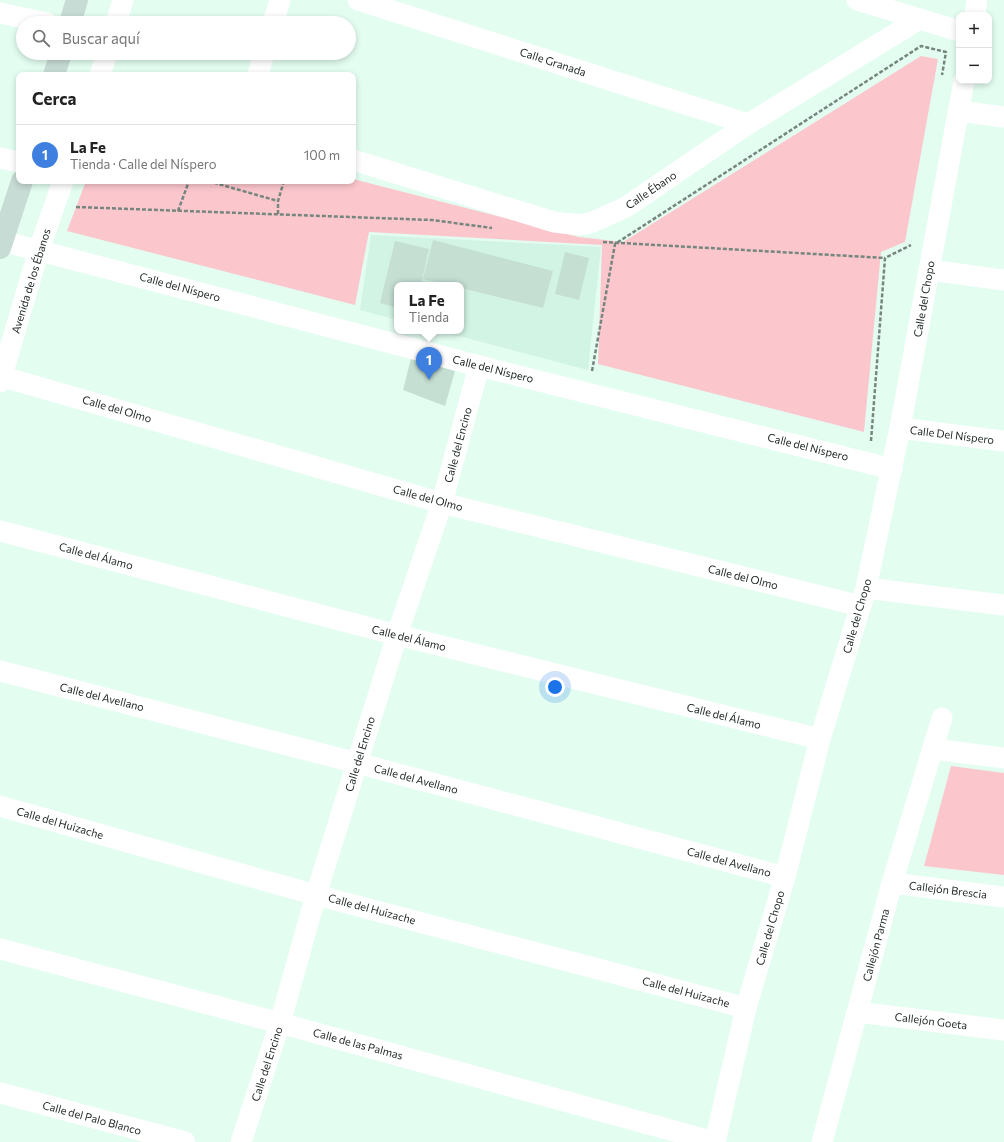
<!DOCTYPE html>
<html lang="es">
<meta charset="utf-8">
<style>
body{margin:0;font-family:Commissioner,sans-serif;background:#f2f2f2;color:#222}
.controls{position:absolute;right:12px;top:12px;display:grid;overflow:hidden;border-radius:8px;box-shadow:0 2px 6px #0003}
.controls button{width:36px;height:36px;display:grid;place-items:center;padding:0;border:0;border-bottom:1px solid #e0e0e0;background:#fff;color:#222;font:20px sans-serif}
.you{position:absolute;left:555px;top:687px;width:14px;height:14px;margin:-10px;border:3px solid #fff;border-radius:50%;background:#1a73e8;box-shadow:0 0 0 6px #1a73e833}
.badge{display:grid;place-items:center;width:26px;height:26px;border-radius:50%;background:#ba2951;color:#fff;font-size:13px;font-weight:700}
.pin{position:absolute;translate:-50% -33px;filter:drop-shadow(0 1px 2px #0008)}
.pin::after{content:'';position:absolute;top:21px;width:14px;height:12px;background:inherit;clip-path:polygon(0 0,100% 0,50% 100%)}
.popup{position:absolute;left:394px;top:282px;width:70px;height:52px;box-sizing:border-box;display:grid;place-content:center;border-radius:8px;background:#fff;filter:drop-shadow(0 1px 3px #0005);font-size:13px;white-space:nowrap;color:#767676}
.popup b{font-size:15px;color:#222}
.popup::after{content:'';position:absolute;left:50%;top:100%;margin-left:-8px;border:8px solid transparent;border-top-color:#fff}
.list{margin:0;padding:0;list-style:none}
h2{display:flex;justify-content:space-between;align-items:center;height:52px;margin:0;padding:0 16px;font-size:17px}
h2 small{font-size:13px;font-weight:400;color:#767676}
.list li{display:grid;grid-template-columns:26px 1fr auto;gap:12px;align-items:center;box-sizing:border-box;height:60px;padding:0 16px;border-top:1px solid #e0e0e0}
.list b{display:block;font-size:15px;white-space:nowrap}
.list p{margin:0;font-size:13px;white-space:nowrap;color:#767676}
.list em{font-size:13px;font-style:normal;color:#767676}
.icon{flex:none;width:22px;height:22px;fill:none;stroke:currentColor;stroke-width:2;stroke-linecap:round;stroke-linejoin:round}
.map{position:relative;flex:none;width:1004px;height:1142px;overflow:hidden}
.search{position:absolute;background:#fff;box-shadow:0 2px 6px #0003;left:16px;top:16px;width:340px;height:44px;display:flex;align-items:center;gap:10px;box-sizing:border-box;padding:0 14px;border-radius:22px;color:#767676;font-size:15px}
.panel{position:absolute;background:#fff;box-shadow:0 2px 6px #0003;left:16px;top:72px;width:340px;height:112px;border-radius:8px}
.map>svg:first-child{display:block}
.built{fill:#d2f4e4}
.green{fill:#fbc7cd}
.building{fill:#c5dfd3}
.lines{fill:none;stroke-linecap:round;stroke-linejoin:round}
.path{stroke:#76867f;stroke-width:2.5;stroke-dasharray:4 2;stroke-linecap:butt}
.street{stroke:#fff;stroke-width:21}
.secondary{stroke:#c7dcd4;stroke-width:22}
.labels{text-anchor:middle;stroke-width:3;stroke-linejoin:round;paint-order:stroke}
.street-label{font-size:11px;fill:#1c2521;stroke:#fff}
</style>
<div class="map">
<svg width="1004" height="1142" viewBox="0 0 1004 1142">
<rect width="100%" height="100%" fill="#e3fdf1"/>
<!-- built -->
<path class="built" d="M371,235L601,247L588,370L440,331H461V285H397V320L360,310Z"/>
<!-- green -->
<g class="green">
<path d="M921,56L938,59L905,242L881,252L864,432L598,364L602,245L369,232L355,305L67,231L86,181H353V179L579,237L623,242Z"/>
<path d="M951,766L1004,773V875L924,866Z"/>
</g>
<!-- building -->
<g class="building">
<path d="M433,240L553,271L543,308L461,288V285H449L423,279Z"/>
<path d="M395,241L429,249L421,285H397V308L380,303Z"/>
<path d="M565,252L589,258L579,300L555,294Z"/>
<path d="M411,358L455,371L445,406L403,390Z"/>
</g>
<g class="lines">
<!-- path -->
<g class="path">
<path d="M208,181L278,201"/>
<path d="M76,207L432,220L492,228"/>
<path d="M178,211L189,181"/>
<path d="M278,214V201L284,181"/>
<path d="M603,242L885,258"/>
<path d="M592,371L615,244L921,46L946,52L942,75"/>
<path d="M871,441L885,258L911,245"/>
</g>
<!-- street -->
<g class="street">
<path d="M358,0L748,124"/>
<path d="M857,0L959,31"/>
<path d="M0,13L47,23"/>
<path d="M975,15L977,0"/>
<path d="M116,23L123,0"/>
<path d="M273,23L280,0"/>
<path d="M100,75L107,53"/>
<path d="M258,75L264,53"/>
<path d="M959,111L1004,117"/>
<path d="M0,158L19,162"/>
<path d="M353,160L554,222L580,225L593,222L626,207L748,124L918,20"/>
<path d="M2,241L479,366L892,469"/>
<path d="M929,270L1004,280"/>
<path d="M0,376L442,503L861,606"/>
<path d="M0,382L39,250L63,181"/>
<path d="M900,428L1004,441"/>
<path d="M0,531L397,635L820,739"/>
<path d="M866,588L1004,605"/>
<path d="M0,671L357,763L785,877"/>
<path d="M934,749L1004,758"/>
<path d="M0,806L316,895L746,1008"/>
<path d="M892,883L1004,897"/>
<path d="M0,949L280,1023L714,1142"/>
<path d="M857,1012L1004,1030"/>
<path d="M0,1093L185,1142"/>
<path d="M241,1142L280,1023L316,895L397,635L442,503L479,366"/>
<path d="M715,1142L746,1008L785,877L820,739L866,588L900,428L964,81"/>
<path d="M822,1142L892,883L942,718"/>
</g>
<!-- secondary -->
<g class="secondary">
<path d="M70,23L77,0"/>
<path d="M54,75L61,53"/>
<path d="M0,248L22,181"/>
</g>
</g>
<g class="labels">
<!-- street labels -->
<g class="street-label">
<text transform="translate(553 62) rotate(18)" y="4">Calle Granada</text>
<text transform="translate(651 190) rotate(-34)" y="4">Calle Ébano</text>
<text transform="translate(31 281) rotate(-73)" y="4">Avenida de los Ébanos</text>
<text transform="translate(180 287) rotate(15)" y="4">Calle del Níspero</text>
<text transform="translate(924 299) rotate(-80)" y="4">Calle del Chopo</text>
<text transform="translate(493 369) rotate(14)" y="4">Calle del Níspero</text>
<text transform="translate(117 409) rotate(16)" y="4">Calle del Olmo</text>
<text transform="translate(952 435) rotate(7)" y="4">Calle Del Níspero</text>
<text transform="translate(458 445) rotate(-75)" y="4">Calle del Encino</text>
<text transform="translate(808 447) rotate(14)" y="4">Calle del Níspero</text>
<text transform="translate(428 498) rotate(15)" y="4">Calle del Olmo</text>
<text transform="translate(96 556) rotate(15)" y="4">Calle del Álamo</text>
<text transform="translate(743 577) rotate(14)" y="4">Calle del Olmo</text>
<text transform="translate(857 616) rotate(-74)" y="4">Calle del Chopo</text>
<text transform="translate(409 638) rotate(14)" y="4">Calle del Álamo</text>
<text transform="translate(102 697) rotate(14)" y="4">Calle del Avellano</text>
<text transform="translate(724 716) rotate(14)" y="4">Calle del Álamo</text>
<text transform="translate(360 754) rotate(-73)" y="4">Calle del Encino</text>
<text transform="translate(416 779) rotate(15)" y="4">Calle del Avellano</text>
<text transform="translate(60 823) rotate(16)" y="4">Calle del Huizache</text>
<text transform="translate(729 862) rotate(15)" y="4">Calle del Avellano</text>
<text transform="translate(948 890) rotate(7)" y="4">Callejón Brescia</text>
<text transform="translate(372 909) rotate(15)" y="4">Calle del Huizache</text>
<text transform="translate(770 928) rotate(-74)" y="4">Calle del Chopo</text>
<text transform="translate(876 945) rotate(-75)" y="4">Callejón Parma</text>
<text transform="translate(686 992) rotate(15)" y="4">Calle del Huizache</text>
<text transform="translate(931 1021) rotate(7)" y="4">Callejón Goeta</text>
<text transform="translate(358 1044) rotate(15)" y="4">Calle de las Palmas</text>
<text transform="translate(267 1064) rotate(-72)" y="4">Calle del Encino</text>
<text transform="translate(92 1118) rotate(15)" y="4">Calle del Palo Blanco</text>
</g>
</g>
</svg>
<div class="controls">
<button>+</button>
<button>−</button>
</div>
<div class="you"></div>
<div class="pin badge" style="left:429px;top:380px;background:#3f7fe0">1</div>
<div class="popup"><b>La Fe</b>Tienda</div>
<div class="search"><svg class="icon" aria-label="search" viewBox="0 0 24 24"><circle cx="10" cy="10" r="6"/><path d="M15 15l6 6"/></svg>Buscar aquí</div>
<section class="panel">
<h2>Cerca<small></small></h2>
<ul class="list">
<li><span class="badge" style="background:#3f7fe0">1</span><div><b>La Fe</b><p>Tienda · Calle del Níspero</p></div><em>100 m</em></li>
</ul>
</section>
</div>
